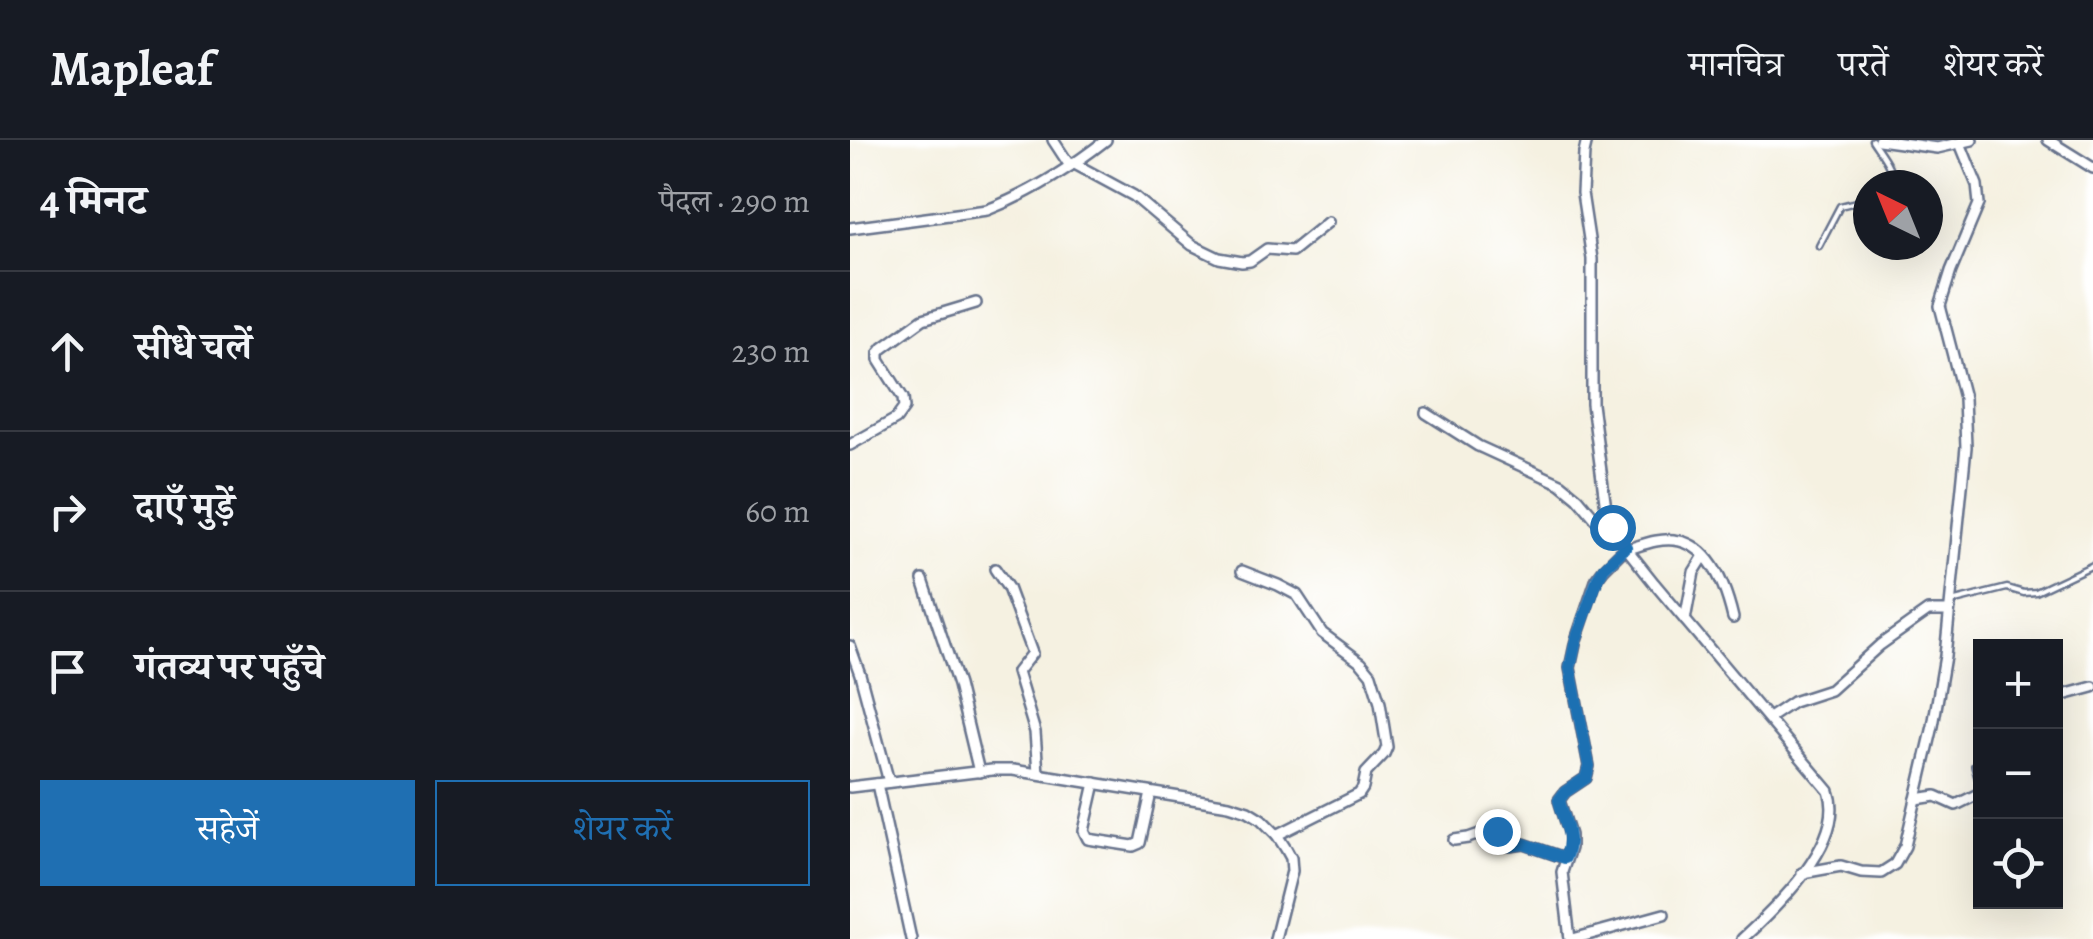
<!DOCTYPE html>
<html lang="hi">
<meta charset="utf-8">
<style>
body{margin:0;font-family:Alegreya,"Noto Serif Devanagari",serif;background:#20242c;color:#f1f3f6}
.controls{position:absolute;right:30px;bottom:30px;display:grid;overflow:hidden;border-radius:0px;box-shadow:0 10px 40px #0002}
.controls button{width:90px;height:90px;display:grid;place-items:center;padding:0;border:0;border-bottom:2px solid #363941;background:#171b24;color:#f1f3f6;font:50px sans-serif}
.compass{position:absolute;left:1003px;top:30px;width:90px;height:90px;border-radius:50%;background:#171b24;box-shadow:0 10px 40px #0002;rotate:317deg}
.stop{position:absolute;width:30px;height:30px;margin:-22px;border:8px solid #1f6fb2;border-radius:50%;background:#fff}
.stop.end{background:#1f6fb2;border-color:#fff;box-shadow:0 2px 10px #0008}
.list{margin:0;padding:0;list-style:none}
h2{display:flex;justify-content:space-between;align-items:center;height:130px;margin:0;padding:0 40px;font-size:42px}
h2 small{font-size:32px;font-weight:400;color:#9ea1a6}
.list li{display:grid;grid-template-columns:65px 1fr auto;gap:30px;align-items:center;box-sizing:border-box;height:160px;padding:0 40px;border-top:2px solid #363941}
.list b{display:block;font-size:38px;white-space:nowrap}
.list em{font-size:32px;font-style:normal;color:#9ea1a6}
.actions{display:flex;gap:20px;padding:30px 40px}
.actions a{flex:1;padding:22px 0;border:2px solid #1f6fb2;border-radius:0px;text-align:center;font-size:35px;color:#1f6fb2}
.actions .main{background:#1f6fb2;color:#fff}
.icon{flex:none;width:55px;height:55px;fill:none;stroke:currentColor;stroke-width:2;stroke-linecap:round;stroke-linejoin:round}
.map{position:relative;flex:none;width:1243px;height:799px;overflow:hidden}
header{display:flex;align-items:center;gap:60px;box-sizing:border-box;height:140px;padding:0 50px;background:#171b24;border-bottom:2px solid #363941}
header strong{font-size:48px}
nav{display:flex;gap:55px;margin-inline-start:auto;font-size:35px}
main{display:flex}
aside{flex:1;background:#171b24}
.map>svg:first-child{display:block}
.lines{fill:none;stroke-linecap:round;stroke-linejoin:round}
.service-casing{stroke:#67738c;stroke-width:9}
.minor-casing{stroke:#67738c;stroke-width:14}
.service{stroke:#fff;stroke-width:4}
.minor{stroke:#fff;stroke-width:9}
.route{stroke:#1f6fb2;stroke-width:12}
</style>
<header>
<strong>Mapleaf</strong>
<nav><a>मानचित्र</a><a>परतें</a><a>शेयर करें</a></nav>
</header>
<main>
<aside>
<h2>4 मिनट<small>पैदल · 290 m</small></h2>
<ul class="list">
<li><svg class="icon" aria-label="ahead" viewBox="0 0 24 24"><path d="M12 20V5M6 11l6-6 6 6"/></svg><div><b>सीधे चलें</b></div><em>230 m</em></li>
<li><svg class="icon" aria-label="right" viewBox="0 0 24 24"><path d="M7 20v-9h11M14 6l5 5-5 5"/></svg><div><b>दाएँ मुड़ें</b></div><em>60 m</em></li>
<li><svg class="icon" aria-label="arrive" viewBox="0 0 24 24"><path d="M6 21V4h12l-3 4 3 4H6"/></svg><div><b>गंतव्य पर पहुँचे</b></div></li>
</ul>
<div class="actions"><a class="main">सहेजें</a><a>शेयर करें</a></div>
</aside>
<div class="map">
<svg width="1243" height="799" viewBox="0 0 1243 799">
<rect width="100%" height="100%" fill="#fff"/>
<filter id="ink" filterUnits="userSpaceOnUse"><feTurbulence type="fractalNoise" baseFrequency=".01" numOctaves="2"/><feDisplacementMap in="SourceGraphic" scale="20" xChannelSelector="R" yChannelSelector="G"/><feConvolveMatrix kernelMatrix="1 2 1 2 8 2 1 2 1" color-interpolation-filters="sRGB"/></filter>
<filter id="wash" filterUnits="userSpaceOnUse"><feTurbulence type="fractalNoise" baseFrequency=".0048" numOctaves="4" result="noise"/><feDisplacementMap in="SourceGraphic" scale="40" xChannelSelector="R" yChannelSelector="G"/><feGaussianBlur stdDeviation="2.25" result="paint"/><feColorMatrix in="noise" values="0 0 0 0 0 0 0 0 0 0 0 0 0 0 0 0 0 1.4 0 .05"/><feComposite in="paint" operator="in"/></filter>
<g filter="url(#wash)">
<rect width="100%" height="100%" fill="#f5f1e1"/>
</g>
<g filter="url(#ink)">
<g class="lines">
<defs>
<g id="service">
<path d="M1022,0C1031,14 1044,28 1042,45"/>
<path d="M969,106L990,66L1018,59"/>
<path d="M1101,462L1157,448L1174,453L1186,452L1243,425"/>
</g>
<g id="minor">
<path d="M203,0L220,26"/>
<path d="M737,0L734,13L732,53L742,119V264L757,376L773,404L804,443L979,651C997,701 926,768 892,799"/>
<path d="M1029,0L1087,8L1122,0"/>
<path d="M1198,0L1243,28"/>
<path d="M223,23L284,56L342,105L369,118L392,122L400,121L417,109L442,111L478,82"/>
<path d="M0,88L137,70C179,54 220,28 256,0"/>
<path d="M576,273L628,306L711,344L728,358L749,383L763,394"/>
<path d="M0,305L46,279L54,268L53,258L29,220V213L33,208L73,179L126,163"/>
<path d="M778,409C792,405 809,398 824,400C861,404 876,448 883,478"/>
<path d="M145,429L158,448L182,513L167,532L185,592L188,633"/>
<path d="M392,431L428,445L447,455L472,493L511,522L521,534L530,563L537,607L534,614L516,633L513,648L509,654L427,695"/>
<path d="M73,440L108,545L129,632"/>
<path d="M835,480L844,432L854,416"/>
<path d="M0,506L10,534L39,642"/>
<path d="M1206,557L1243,547"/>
<path d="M919,578L943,562L980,550L1030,505L1078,471H1099"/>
<path d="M1130,622L1127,626L1130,637"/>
<path d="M245,643L234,691L238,699L283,706L290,703L301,653"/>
<path d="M27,644L61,799"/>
<path d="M0,647L142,630H163L379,665L398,671L411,679L427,695L436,709L441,718L442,731L425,799"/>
<path d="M1066,659L1086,656L1106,665L1130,653"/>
<path d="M604,700L618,698L644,689L660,706L674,704L715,718"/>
<path d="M952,733L991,726L1011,732L1031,733L1045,724L1055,706L1083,586L1095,516L1116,307L1114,258L1090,166L1101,131L1129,64L1127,45L1110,3"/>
<path d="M720,799L712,732L720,708V695L709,660L715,652L736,638L739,626L720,528L726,500L747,438L754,429L776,407"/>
<path d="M723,799L814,774"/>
</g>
</defs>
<!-- service casing -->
<use href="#service" class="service-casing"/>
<!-- minor casing -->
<use href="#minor" class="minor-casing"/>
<!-- service -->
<use href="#service" class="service"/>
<!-- minor -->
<use href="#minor" class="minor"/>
</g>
</g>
<g class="lines" filter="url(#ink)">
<!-- route -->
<path class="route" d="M647,691L660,706L674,704L715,718C725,697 714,681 709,660L715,652L736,638L739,626L720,528L726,500L748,438L754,428L776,407L762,387"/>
</g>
</svg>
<div class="controls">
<button>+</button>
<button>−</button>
<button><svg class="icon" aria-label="locate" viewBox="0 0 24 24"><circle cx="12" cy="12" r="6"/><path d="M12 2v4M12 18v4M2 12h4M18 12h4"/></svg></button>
</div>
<svg class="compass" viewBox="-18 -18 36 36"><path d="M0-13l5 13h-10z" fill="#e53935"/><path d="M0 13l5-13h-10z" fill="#9ea1a6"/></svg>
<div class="stop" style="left:762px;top:387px"></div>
<div class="stop end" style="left:647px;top:691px"></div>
</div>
</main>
